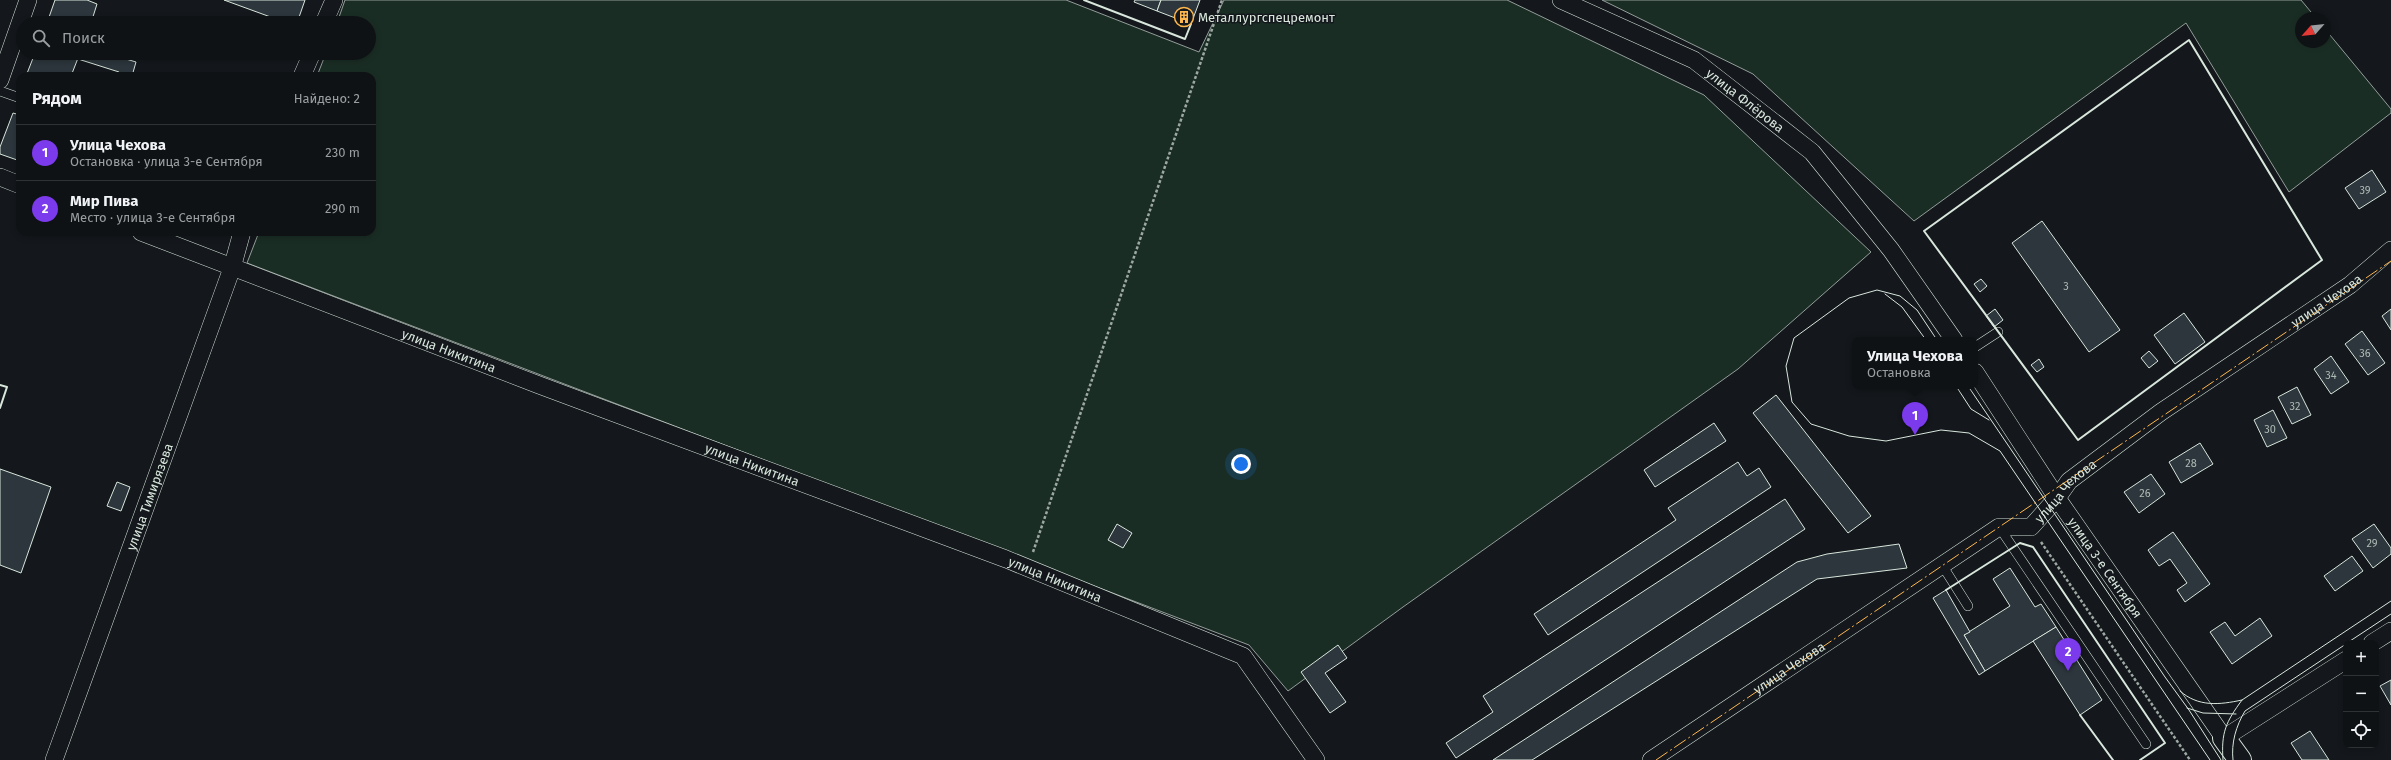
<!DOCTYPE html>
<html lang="ru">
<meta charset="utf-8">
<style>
body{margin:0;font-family:"Fira Sans",sans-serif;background:#1d2022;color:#f1f3f6}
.controls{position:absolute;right:12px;bottom:12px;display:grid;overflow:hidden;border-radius:8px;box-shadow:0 2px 6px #0003}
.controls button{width:36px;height:36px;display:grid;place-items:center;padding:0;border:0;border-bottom:1px solid #2f3234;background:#0f1215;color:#f1f3f6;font:20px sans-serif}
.compass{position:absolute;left:2295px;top:12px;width:36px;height:36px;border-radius:50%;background:#0f1215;box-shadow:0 2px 6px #0003;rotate:243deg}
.you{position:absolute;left:1241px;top:464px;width:14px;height:14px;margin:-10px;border:3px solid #fff;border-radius:50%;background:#1a73e8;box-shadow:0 0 0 6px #1a73e833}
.badge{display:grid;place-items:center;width:26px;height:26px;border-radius:50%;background:#7c3aed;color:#fff;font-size:13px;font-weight:700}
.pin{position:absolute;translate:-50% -33px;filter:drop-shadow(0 1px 2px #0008)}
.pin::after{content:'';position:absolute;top:21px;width:14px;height:12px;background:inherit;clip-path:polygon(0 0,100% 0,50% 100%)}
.popup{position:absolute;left:1852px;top:337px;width:126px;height:52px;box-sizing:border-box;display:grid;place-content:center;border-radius:8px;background:#0f1215;filter:drop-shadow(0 1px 3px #0005);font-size:13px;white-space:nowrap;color:#9b9ea0}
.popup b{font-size:15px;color:#f1f3f6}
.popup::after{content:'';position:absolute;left:50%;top:100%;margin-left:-8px;border:8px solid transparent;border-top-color:#0f1215}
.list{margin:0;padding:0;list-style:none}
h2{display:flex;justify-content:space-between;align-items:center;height:52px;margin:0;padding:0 16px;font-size:17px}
h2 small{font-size:13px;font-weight:400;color:#9b9ea0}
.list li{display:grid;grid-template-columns:26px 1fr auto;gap:12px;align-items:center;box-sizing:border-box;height:56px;padding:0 16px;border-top:1px solid #2f3234}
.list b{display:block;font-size:15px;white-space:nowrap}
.list p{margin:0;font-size:13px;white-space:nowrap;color:#9b9ea0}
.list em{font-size:13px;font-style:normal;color:#9b9ea0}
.icon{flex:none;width:22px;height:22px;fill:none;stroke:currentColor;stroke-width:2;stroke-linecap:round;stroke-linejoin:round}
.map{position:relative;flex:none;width:2391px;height:760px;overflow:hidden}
.search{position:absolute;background:#0f1215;box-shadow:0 2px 6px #0003;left:16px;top:16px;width:360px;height:44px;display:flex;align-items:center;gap:10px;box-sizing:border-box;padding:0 14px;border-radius:22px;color:#9b9ea0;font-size:15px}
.panel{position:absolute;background:#0f1215;box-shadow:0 2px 6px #0003;left:16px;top:72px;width:360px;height:164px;border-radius:12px}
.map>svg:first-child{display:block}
.green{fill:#1a2d24;stroke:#939e99}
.building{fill:#2c363c;stroke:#d8e6dc}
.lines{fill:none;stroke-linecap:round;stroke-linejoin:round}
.lane-casing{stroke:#d8e6dc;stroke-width:10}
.street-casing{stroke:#d8e6dc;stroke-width:18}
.secondary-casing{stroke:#d8e6dc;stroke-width:24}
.path{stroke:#9da8a2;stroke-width:2.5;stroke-dasharray:3 2;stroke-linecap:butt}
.lane{stroke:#14181c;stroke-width:9}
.street{stroke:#14181c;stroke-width:17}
.secondary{stroke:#14181c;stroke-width:22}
.tram{stroke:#d8e6dc;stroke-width:1}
.wall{stroke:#d8e6dc;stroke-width:2}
.power{stroke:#ffb74d;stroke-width:1;stroke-dasharray:14 3 2 3;stroke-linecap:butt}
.labels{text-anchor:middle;stroke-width:3;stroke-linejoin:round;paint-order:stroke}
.number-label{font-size:11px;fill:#adbab4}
.poi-label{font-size:13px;fill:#d8e6dc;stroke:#14181c;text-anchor:start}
.street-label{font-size:13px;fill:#d8e6dc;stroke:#14181c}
</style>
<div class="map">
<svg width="2391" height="760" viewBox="0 0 2391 760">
<rect width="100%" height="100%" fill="#14181c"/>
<!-- green -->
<g class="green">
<path d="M345,0H1066L1199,52L1224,0H1507L1704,95L1871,252L1738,369L1403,607L1288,691L1249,645L247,263L259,232H372V76H317L326,53H369V23H337Z"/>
<path d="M1602,0H2301L2316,18H2301V42H2325V29L2391,109V113L2289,192L2186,23L1914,221L1753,74Z"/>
</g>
<!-- building -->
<g class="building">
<path d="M55,0H87L97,4L91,23H47Z"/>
<path d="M224,0H305L297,23H287Z"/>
<path d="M1135,0H1161L1157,11L1134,2Z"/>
<path d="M1161,0H1200L1191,24L1157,11Z"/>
<path d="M35,53H80L71,76H26Z"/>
<path d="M80,53H106L136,62L132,76H118L119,72L78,59Z"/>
<path d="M13,113L20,115V161L0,154V147Z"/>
<path d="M2372,170L2386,192L2359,209L2345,188Z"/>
<path d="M2042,221L2120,330L2089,352L2012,243Z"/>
<path d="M1981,279L1987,286L1980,292L1974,284Z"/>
<path d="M1995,309L2003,320L1994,327L1986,316Z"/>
<path d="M2391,309V330L2382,316Z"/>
<path d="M2184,313L2205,342L2175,364L2154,335Z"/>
<path d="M2362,331L2385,363L2368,375L2345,344Z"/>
<path d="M2149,351L2158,361L2149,368L2141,358Z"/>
<path d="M2331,356L2349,382L2331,394L2314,369Z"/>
<path d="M2039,359L2044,367L2037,372L2031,365Z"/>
<path d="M2297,387L2311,415L2292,424L2278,397Z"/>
<path d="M1776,395L1871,516L1848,533L1753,413Z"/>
<path d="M2273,410L2287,438L2267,447L2254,420Z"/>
<path d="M1714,423L1726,441L1655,487L1644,470Z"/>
<path d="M2200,443L2213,464L2181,483L2169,462Z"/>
<path d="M1738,462L1747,476L1759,468L1771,487L1548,635L1534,614L1676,520L1668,508Z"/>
<path d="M0,469L51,487L21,573L0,565Z"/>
<path d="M2151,474L2165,494L2139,513L2124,492Z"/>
<path d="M117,482L130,487L121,511L107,506Z"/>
<path d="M1785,499L1805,529L1456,758L1446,743L1493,712L1483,696Z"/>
<path d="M1117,524L1132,533L1123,548L1108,540Z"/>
<path d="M2374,524L2391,548V554L2373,568L2352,539Z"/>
<path d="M2173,532L2210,584L2185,602L2177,590L2187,583L2170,559L2159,566L2148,550Z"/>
<path d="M1899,544L1907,568L1817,579L1532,760H1493L1797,562L1827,554Z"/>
<path d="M2352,556L2363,571L2335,591L2324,576Z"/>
<path d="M2010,568L2035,607L2041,604L2056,627L1985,671L1964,635L2010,606L1993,579Z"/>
<path d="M1946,590L1970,632L1964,635L1985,671L1979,675L1933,598Z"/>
<path d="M2260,618L2272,636L2232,664L2210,632L2225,622L2235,636Z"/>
<path d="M2056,627L2102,700L2080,715L2033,641Z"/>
<path d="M1338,645L1347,658L1325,673L1346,702L1330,713L1301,672Z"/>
<path d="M2391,680V705L2380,686Z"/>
<path d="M2310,731L2329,760H2302L2291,743Z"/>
</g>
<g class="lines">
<defs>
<g id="lane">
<path d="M0,91L20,98"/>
<path d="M1975,347L1998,332"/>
<path d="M1999,527L2146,744"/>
<path d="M1942,565L1968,606"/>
</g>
<g id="street">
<path id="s1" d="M1561,0L1694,60L1812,152L1891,250L1954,340"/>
<path d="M324,23L334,0"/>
<path d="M302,76L312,53"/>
<path d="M0,80L28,0"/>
<path d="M0,177L20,185"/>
<path id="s2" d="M141,232L539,385L1006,559L1243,656L1316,760"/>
<path id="s3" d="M1975,372L2057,498L2224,738L2346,660"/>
<path d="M2372,643L2391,631"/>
<path id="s4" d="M54,760L232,268L242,232"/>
<path id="s5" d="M1651,760L1999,527H2031L2057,498L2069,481L2161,412L2350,285L2391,250"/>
</g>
<path id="secondary" d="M2224,738L2240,760"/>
</defs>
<!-- lane casing -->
<use href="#lane" class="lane-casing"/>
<!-- street casing -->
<use href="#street" class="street-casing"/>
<!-- secondary casing -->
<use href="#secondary" class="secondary-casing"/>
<!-- path -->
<g class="path">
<path d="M2041,542L2190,760"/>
<path d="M1033,552L1222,0"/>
</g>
<!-- lane -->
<use href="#lane" class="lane"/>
<!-- street -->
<use href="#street" class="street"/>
<!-- secondary -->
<use href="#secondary" class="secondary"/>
<!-- tram -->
<g class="tram">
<path d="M1885,294L1902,307L1926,340"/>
<path d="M1937,340L1917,310L1900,296L1877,290L1849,298L1794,338L1786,366L1792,402L1811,424L1849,436L1886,441L1941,430L1969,433L2000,451L2210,760"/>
<path d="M1956,386L1971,409L1989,420"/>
<path d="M1968,386L2165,677L2189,710L2221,760"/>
<path d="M2347,643L2391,614"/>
<path d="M2180,691C2198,707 2219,705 2242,700"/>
<path d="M2187,708L2203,713L2236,714"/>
<path d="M2223,760C2221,732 2226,722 2242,700L2391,601"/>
<path d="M2233,760C2231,743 2236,726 2245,711L2346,644"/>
</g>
<!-- wall -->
<g class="wall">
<path d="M1084,0L1185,39L1191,24"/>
<path d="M2189,40L2322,260L2078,440L1924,231Z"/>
<path d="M0,385L7,387L0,408"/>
<path d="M1946,590L2020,543L2033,547L2165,743L2140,760"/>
<path d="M2080,715L2113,760"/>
</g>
<!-- power -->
<path class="power" d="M1656,760L2391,261"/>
</g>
<!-- icons -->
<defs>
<symbol id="building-ring" viewBox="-11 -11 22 22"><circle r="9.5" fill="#14181c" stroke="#ffb74d" stroke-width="1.5"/><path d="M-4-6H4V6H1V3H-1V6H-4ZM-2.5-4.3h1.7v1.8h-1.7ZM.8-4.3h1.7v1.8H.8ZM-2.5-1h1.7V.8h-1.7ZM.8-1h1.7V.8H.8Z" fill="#ffb74d"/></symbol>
</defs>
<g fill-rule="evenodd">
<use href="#building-ring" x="1173" y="6" width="22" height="22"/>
</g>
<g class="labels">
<!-- number labels -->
<g class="number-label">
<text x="2365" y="194">39</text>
<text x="2066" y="290">3</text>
<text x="2365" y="357">36</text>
<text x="2331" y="379">34</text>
<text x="2295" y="410">32</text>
<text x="2270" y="433">30</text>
<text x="2191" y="467">28</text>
<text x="2145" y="497">26</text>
<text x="2372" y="547">29</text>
</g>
<!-- poi labels -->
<g class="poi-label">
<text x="1198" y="22">Металлургспецремонт</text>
</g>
<!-- street labels -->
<g class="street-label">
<text dy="5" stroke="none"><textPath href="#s1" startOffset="211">улица Флёрова</textPath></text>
<text dy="5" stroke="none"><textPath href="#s5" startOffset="825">улица Чехова</textPath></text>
<text dy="5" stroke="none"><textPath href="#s2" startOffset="330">улица Никитина</textPath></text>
<text dy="5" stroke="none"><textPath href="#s2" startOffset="654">улица Никитина</textPath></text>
<text dy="5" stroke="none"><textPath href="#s5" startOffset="501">улица Чехова</textPath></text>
<text dy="5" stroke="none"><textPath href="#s4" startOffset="280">улица Тимирязева</textPath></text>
<text dy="5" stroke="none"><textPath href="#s3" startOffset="235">улица 3-е Сентября</textPath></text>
<text dy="5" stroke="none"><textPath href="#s2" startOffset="978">улица Никитина</textPath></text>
<text dy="5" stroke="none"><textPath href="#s5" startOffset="166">улица Чехова</textPath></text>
</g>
</g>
</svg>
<div class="controls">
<button>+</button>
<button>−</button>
<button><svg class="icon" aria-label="locate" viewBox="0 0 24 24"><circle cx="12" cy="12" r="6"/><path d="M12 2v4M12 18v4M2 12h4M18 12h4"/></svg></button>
</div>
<svg class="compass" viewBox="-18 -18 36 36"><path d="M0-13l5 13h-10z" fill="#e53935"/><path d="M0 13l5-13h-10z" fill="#9b9ea0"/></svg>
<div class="you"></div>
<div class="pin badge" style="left:1915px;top:435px">1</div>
<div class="popup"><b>Улица Чехова</b>Остановка</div>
<div class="pin badge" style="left:2068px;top:671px">2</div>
<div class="search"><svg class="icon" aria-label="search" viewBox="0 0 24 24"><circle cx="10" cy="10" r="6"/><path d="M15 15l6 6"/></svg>Поиск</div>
<section class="panel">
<h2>Рядом<small>Найдено: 2</small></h2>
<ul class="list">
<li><span class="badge">1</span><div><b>Улица Чехова</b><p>Остановка · улица 3-е Сентября</p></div><em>230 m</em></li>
<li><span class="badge">2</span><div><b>Мир Пива</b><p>Место · улица 3-е Сентября</p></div><em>290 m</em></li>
</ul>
</section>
</div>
